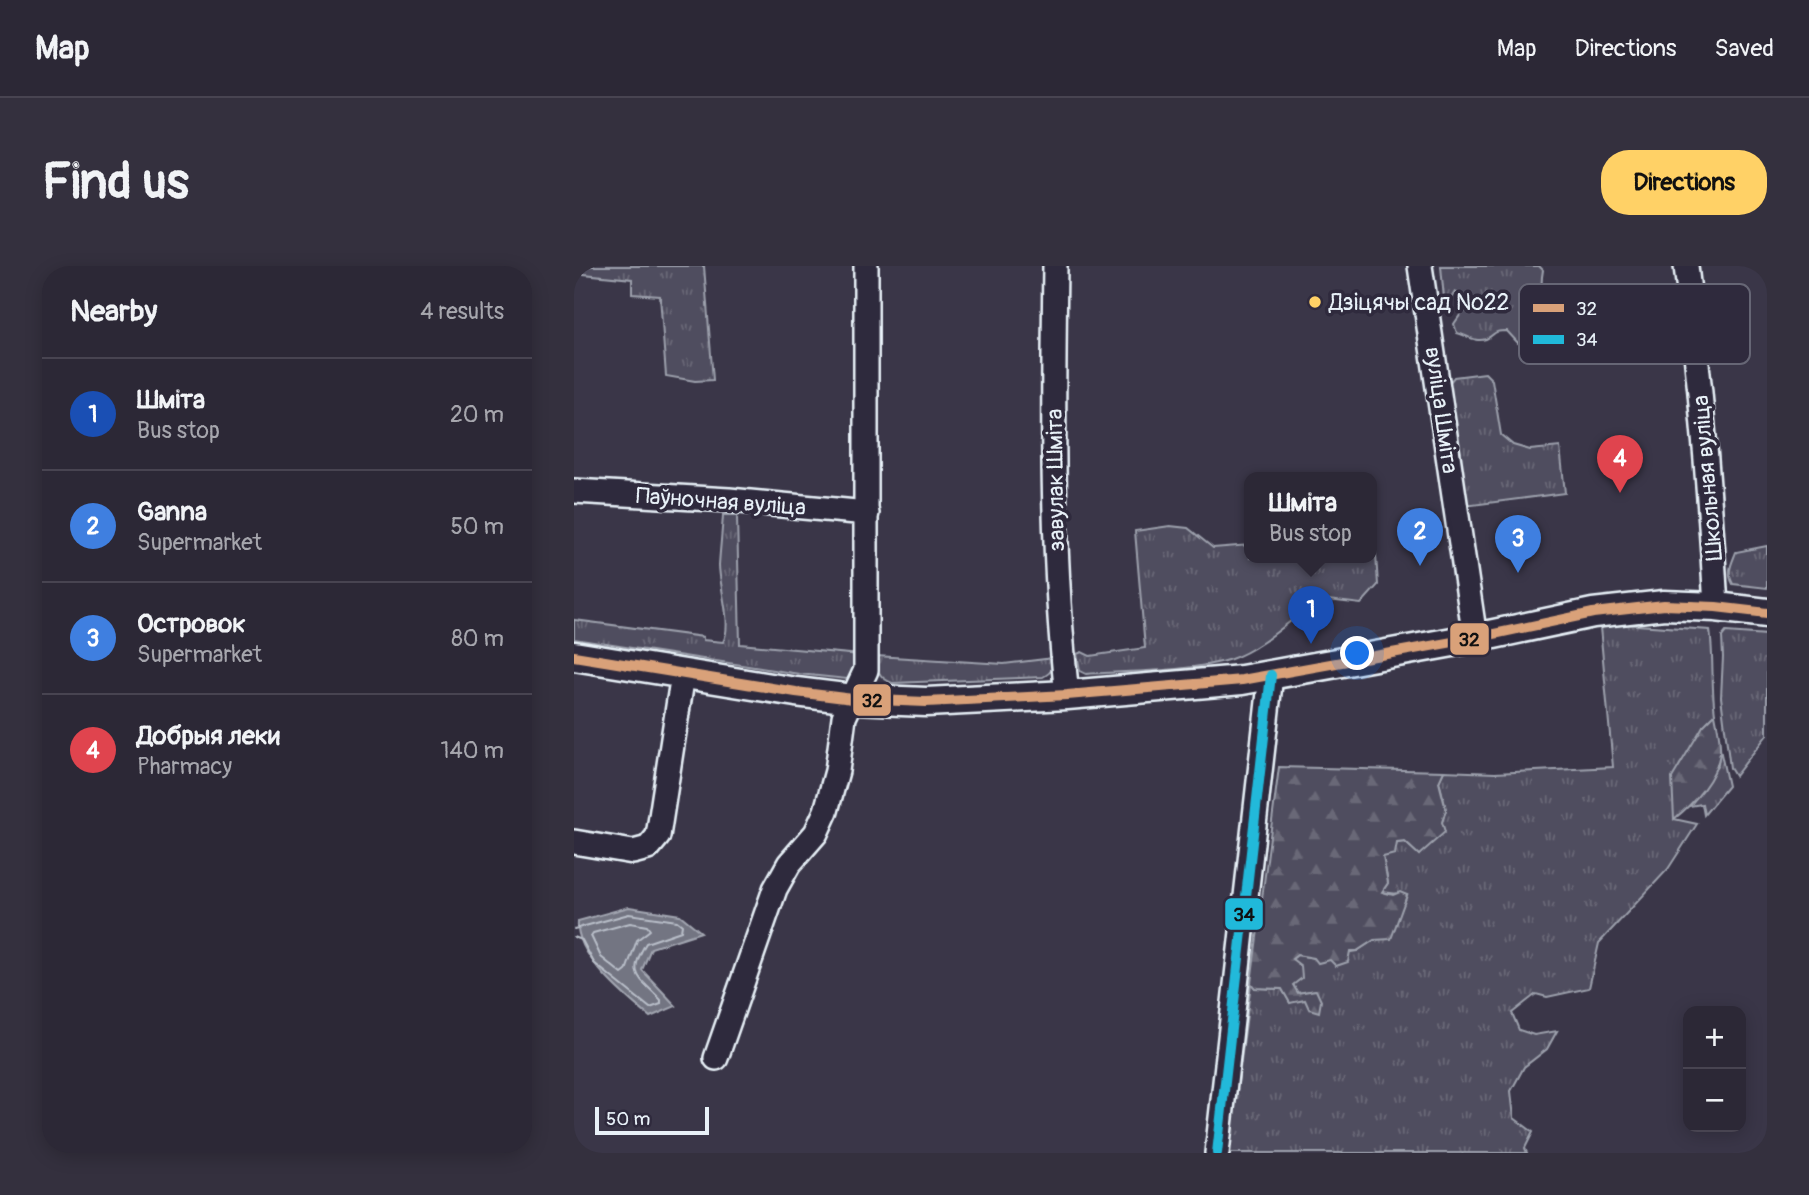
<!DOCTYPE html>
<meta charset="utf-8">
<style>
body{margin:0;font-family:Pangolin,sans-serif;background:#34303e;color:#f1f3f6}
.controls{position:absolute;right:21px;bottom:21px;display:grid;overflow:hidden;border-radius:14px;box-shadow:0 4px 18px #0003}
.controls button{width:63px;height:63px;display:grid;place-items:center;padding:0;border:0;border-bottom:2px solid #484451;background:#2c2836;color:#f1f3f6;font:35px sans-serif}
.scale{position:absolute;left:21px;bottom:18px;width:114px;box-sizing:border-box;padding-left:7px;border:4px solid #e8f1f8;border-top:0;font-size:19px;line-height:24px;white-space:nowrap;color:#e8f1f8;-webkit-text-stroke:5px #2f2a3d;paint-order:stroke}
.you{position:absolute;left:784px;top:388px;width:24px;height:24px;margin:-18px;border:5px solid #fff;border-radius:50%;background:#1a73e8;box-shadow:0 0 0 10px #1a73e833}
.badge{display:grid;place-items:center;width:46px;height:46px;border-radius:50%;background:#ffd166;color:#fff;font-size:23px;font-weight:700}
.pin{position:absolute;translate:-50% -58px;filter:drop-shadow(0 2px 4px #0008)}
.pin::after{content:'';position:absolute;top:37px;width:24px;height:21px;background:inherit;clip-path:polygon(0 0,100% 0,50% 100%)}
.popup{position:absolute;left:670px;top:206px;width:133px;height:91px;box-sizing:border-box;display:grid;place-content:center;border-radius:14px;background:#2c2836;filter:drop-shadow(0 2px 5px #0005);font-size:23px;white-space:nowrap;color:#a6a6ad}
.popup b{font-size:26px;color:#f1f3f6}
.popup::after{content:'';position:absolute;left:50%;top:100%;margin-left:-14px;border:14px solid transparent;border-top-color:#2c2836}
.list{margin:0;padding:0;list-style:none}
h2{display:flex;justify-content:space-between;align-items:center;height:91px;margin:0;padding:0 28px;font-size:30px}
h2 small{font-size:23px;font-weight:400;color:#a6a6ad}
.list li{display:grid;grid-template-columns:46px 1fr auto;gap:21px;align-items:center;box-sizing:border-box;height:112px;padding:0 28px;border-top:2px solid #484451}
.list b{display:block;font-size:26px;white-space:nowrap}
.list p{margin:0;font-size:23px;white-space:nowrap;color:#a6a6ad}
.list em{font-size:23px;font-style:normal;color:#a6a6ad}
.map{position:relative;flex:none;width:1193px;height:887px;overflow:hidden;border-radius:28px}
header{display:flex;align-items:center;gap:42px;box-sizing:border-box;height:98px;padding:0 35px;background:#2c2836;border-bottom:2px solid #484451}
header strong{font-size:33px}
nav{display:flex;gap:38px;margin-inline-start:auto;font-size:24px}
.intro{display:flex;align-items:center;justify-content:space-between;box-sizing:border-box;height:168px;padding:0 42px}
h1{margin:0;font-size:49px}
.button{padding:18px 32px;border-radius:28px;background:#ffd166;color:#111;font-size:24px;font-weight:700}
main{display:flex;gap:42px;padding:0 42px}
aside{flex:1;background:#2c2836;border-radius:28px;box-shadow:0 4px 18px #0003}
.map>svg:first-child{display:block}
.grass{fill:url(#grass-tufts);stroke:#9ca0ac;stroke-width:2}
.forest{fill:url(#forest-firs);stroke:#9ca0ac;stroke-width:2}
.water{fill:#737482;stroke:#a2a6b1;stroke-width:2}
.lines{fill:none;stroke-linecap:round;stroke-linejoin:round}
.shore{stroke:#b9bfc9;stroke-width:2}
.minor-casing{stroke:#e8f1f8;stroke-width:28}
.major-casing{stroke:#e8f1f8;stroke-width:33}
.minor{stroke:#2f2a3d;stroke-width:23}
.major{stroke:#2f2a3d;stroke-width:28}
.bus-1-casing{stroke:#2f2a3d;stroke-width:16}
.bus-2-casing{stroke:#2f2a3d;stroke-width:16}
.bus-1{stroke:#d9a179;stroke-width:10}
.bus-2{stroke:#20b9da;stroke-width:10}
.poi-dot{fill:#ffd166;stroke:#2f2a3d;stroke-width:2.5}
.labels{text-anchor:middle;stroke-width:7;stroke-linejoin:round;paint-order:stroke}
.poi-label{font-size:23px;fill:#e8f1f8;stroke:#2f2a3d;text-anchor:start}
.street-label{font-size:23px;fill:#e8f1f8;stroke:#2f2a3d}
.key{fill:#2f2a3d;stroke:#666675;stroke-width:2}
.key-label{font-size:19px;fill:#e8f1f8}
.line-badge{stroke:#2f2a3d;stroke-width:2.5}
.pale-badge-label{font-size:19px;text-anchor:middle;font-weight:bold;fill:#111}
</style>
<header>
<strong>Map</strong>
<nav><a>Map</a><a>Directions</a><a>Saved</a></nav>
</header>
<div class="intro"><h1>Find us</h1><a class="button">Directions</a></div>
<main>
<aside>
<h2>Nearby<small>4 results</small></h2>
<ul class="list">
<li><span class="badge" style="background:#1a4fb4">1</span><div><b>Шміта</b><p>Bus stop</p></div><em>20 m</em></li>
<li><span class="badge" style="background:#3f7fe0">2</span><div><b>Ganna</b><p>Supermarket</p></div><em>50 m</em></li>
<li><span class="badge" style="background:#3f7fe0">3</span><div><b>Островок</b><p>Supermarket</p></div><em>80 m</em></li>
<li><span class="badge" style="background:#e0444e">4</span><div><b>Добрыя леки</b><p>Pharmacy</p></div><em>140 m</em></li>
</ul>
</aside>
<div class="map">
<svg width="1193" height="887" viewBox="0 0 1193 887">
<defs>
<pattern id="grass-tufts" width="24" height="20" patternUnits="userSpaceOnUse" patternTransform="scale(1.75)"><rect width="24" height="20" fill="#504e5f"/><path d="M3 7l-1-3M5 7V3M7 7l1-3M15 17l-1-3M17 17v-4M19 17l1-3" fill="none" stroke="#696877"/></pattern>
<pattern id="forest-firs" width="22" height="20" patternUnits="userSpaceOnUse" patternTransform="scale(1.75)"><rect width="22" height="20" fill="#504e5f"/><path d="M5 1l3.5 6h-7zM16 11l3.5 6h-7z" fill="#696877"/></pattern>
</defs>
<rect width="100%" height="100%" fill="#3a3648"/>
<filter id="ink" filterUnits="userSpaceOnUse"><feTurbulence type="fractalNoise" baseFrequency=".0143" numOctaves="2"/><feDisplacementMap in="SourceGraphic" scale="14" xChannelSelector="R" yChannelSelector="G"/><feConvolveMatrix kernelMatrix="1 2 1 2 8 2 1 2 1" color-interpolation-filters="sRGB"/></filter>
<g filter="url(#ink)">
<!-- grass -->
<g class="grass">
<path d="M0,0H130L139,114L121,115L92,110L86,30L58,28V13L0,7Z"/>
<path d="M867,0H965L969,4C966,21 968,22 975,36C985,57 959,70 944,77L933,65C917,65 923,68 912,73C901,77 893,69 883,67L880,58L893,39L890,31L881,26L875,35L870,33Z"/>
<path d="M911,107L918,114L927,169L939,179L956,184L986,181L991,227L891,240L875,117L880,111Z"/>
<path d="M149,249H165L163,251L166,378L286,389L281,409L273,413L225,408L0,373V354L129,371V374L149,376C159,359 145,320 145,299C146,283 148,266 149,249Z"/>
<path d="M596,260L614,262L639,282L676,279V292H798V274H801L804,319L787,338L746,333C718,352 689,382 657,393C618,406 554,405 512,408L506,405L503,388L508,386L516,390L571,382L561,265Z"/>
<path d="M1193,280V322L1159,318C1152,306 1158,297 1162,286Z"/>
<path d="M1048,358L1136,364C1140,393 1137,420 1141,448L1129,460L1100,553L1123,558L1094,603L1025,677L1015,722L973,731L962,728L938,747L945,764L960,769L983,765L973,783L950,801L937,825L940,852L959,866L951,882L953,887H655L677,717L681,722L708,723L716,737L742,724L723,727L719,718L717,694L723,689L740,692L783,685L800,674L824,651L833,629L808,626L814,617L809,591L823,577L831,576L845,589L868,556L872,543L865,515L870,505L921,507L1039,501L1026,361Z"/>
<path d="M1152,366L1193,369V469L1161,510L1156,502L1147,431L1149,391L1148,371Z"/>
<path d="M302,390L430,398L480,392C480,402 478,406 469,411L318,417C304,411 302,403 302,390Z"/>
<path d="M1146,483L1154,520L1130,549L1128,538L1116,540L1144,499Z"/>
</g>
<!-- forest -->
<g class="forest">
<path d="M1141,448C1143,460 1147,474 1146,486C1143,512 1119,538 1100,553L1098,512L1129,460Z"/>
<path d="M705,501L870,505L865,516L872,544L868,556L871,566L845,589L831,576L823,577L821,588L809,591L814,617L808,626L819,629L826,626L833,629L817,673L800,674L783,685H776L774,696L762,700L756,694L744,697L740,692L723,689L718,693L727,700L728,712L719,719L724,727L742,724L747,735L745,746L735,743L731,734L716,737L708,723L681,722L677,717Z"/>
</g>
<!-- water -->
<path class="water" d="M55,641L106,649L127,666L77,682L68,704L102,740L76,751C54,733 0,689 4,655Z"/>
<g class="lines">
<!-- shore -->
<g class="shore">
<path d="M56,657L73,660L76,664L63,674L52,705L48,708L27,691L17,670L19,667Z"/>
<path d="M0,663L55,648L103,655L108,659L107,665L72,677C53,709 64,710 87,734V738L76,742L20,697L8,674L0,671"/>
</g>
<defs>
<g id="minor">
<path d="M481,0C479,143 477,286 493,429"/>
<path d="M846,0L901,372"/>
<path d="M1112,0C1126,113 1136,227 1142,341"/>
<path d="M0,225L155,234L293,247"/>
<path d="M0,576L59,586L74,582L84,570L109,408"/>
<path d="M142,792L201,623L215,598L242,567L252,545L263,505L270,451L292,404V0"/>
<path d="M643,887L697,409"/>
</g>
<path id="major" d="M0,390L222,426L279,433L352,436L493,429L668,414L901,372L1019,347L1090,339L1142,341L1193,347"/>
</defs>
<!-- minor casing -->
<use href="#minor" class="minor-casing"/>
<!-- major casing -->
<use href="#major" class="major-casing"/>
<!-- minor -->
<use href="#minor" class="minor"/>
<!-- major -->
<use href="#major" class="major"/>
<defs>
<path id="bus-1" d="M0,390L222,426L279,433L352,436L493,429L668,414L901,372L1019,347L1090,339L1142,341L1193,347"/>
<path id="bus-2" d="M643,887L697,409"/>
</defs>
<!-- bus-1 casing -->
<use href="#bus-1" class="bus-1-casing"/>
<!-- bus-2 casing -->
<use href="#bus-2" class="bus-2-casing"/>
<!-- bus-1 -->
<use href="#bus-1" class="bus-1"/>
<!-- bus-2 -->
<use href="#bus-2" class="bus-2"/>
</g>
</g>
<!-- markers -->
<circle class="poi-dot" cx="741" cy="36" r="7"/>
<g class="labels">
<!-- poi labels -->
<g class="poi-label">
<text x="755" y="44">Дзіцячы сад №22</text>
</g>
<!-- street labels -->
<g class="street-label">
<text transform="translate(868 144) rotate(82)" y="8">вуліца Шміта</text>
<text transform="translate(1133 212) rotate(-95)" y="8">Школьная вуліца</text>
<text transform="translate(481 214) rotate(-91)" y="8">завулак Шміта</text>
<text transform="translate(147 235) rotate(4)" y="8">Паўночная вуліца</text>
</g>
</g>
<!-- legend -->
<rect x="945" y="18" width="231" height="80" rx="10" class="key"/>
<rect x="959" y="38" width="31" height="8" fill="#d9a179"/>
<rect x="959" y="69" width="31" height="9" fill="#20b9da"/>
<g class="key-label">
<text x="1002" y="49">32</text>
<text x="1002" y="80">34</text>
</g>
<g class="line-badge">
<rect x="875" y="356" width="41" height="34" rx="7" fill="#d9a179"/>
<rect x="278" y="417" width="40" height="34" rx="7" fill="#d9a179"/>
<rect x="650" y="631" width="40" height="34" rx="7" fill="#20b9da"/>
</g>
<g class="pale-badge-label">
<text x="895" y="380">32</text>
<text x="298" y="441">32</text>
<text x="670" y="655">34</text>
</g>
</svg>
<div class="controls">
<button>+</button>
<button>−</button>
</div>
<div class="scale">50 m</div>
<div class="you"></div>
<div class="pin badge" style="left:737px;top:378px;background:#1a4fb4">1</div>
<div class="popup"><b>Шміта</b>Bus stop</div>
<div class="pin badge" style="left:846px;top:300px;background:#3f7fe0">2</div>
<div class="pin badge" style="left:944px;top:307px;background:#3f7fe0">3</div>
<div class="pin badge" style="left:1046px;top:227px;background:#e0444e">4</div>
</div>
</main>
